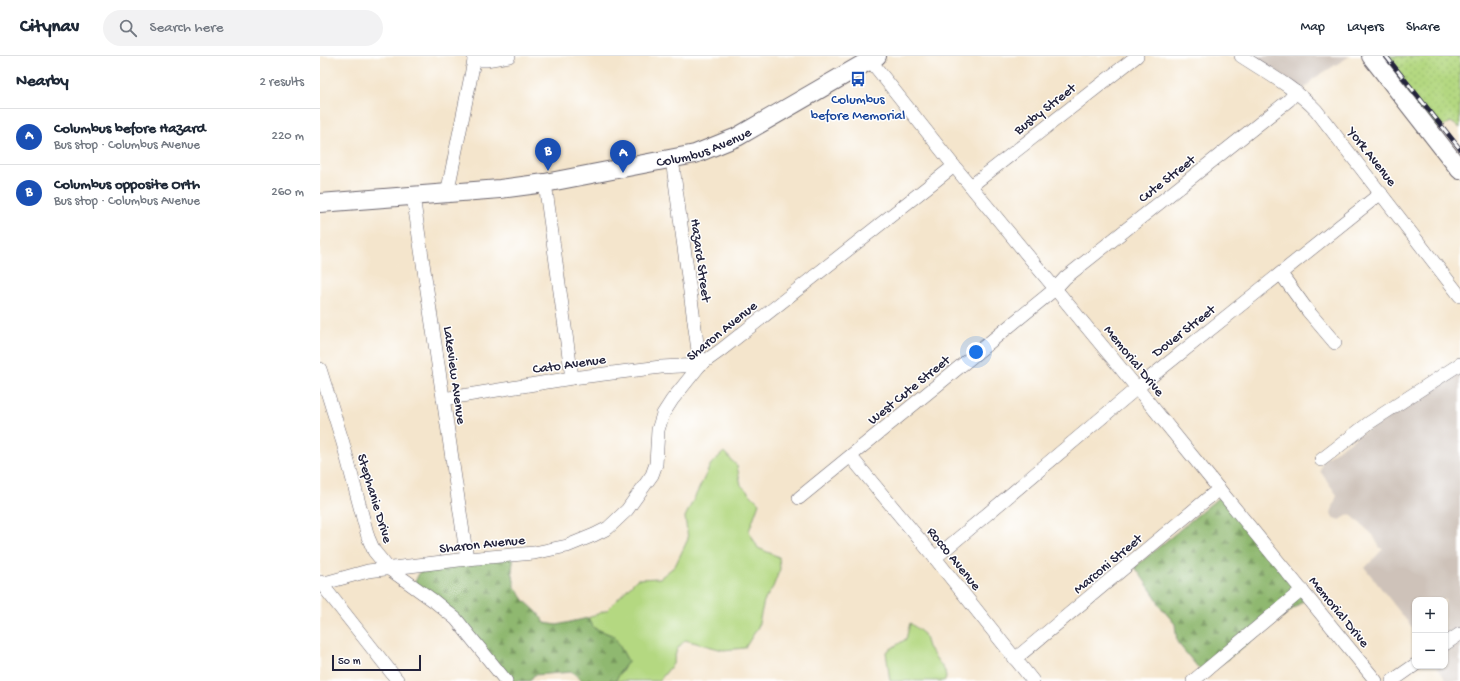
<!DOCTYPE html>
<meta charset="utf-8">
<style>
body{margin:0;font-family:"Gochi Hand",sans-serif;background:#f2f2f3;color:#1f2937}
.controls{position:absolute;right:12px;bottom:12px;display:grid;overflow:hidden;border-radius:8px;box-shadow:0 1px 3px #0004}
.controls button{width:36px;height:36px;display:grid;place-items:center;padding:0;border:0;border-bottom:1px solid #e0e1e3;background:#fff;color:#1f2937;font:20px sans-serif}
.scale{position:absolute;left:12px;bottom:10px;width:89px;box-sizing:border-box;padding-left:4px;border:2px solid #22223b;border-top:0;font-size:11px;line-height:14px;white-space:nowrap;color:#22223b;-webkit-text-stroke:3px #fff;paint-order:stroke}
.you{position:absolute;left:656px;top:296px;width:14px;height:14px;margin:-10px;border:3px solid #fff;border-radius:50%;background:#1a73e8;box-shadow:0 0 0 6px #1a73e833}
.badge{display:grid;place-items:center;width:26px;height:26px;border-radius:50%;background:#b5179e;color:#fff;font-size:13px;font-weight:700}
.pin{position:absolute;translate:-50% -33px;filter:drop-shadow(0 1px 2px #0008)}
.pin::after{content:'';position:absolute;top:21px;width:14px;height:12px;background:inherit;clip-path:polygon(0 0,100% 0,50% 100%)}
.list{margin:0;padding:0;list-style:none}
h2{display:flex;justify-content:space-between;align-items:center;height:52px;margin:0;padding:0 16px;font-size:17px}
h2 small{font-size:13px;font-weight:400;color:#747a83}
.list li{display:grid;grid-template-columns:26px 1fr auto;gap:12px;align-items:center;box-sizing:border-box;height:56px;padding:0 16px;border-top:1px solid #e0e1e3}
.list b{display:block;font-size:15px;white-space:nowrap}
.list p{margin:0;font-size:13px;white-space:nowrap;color:#747a83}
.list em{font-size:13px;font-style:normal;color:#747a83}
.icon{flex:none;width:22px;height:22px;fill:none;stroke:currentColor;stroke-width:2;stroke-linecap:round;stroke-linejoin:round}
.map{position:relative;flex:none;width:1140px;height:625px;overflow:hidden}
header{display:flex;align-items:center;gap:24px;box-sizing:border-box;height:56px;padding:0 20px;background:#fff;border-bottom:1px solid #e0e1e3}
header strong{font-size:19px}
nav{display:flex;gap:22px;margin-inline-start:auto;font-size:14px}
.search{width:280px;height:36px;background:#f2f2f3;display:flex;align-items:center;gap:10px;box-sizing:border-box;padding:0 14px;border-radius:22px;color:#747a83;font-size:15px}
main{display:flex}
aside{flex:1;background:#fff}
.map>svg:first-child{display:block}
.industrial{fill:#cec2b9}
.grass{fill:#b4d881;stroke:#6b7d5e}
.forest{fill:url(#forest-firs);stroke:#586d55}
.park{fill:url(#park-dots);stroke:#6b7d5e}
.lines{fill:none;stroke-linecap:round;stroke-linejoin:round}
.street-casing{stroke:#6c666e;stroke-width:14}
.secondary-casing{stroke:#6c666e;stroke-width:20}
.street{stroke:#fff;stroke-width:13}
.secondary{stroke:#fff;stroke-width:18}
.rail-casing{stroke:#22223b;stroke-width:4.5}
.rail{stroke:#fff;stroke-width:3;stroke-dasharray:9;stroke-linecap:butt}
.labels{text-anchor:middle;stroke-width:3;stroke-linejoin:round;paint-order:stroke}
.transit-label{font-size:14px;fill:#164399;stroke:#fff}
.street-label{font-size:14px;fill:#22223b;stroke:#fff}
</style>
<header>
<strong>Citynav</strong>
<div class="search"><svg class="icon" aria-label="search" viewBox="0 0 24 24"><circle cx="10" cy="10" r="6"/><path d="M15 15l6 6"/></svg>Search here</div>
<nav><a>Map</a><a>Layers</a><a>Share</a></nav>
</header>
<main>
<aside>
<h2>Nearby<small>2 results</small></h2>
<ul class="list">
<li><span class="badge" style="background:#1a4fb4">A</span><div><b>Columbus before Hazard</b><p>Bus stop · Columbus Avenue</p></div><em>220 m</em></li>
<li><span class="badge" style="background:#1a4fb4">B</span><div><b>Columbus opposite Orth</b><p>Bus stop · Columbus Avenue</p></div><em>260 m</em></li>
</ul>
</aside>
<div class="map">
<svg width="1140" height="625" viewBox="0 0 1140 625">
<defs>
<pattern id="forest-firs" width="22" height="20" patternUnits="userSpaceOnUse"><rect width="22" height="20" fill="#8fb86f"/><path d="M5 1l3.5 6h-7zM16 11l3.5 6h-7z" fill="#74955c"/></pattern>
<pattern id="park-dots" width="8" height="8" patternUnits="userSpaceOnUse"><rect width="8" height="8" fill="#b4d881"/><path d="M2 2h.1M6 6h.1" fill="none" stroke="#9ab970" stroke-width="1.8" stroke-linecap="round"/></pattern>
</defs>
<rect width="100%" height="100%" fill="#fff"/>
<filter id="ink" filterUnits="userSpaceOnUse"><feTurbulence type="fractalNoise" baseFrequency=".025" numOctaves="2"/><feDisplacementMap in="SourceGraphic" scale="8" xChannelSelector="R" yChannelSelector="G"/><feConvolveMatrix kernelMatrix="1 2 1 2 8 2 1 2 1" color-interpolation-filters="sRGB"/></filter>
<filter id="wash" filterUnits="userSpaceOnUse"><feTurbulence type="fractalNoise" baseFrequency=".012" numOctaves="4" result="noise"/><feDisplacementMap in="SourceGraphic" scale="16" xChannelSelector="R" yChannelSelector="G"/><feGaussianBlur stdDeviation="0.9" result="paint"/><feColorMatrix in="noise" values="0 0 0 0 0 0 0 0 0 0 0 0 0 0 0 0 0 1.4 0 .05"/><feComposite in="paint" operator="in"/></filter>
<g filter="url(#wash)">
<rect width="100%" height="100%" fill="#f4e5cc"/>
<!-- industrial -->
<g class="industrial">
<path d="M921,0H1030L993,23L982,36Z"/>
<path d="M1140,310V625H1126L1117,610H1125V544H1095V575L1045,512L1063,493L1060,492L1053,479L1030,458L1020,464L1013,462L1011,457L1017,439L1000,415L1002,405Z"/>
</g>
<!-- grass -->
<g class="grass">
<path d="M404,396L417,410L421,429L439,447L429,475L438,492L459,501L460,513L453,531L444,545L438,571L425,592L403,594L365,584L357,593L353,608L339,625H295L308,605L294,580L274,572L268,562L287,554L317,523L340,522L355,510L368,483L365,461L391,408Z"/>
<path d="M590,567L604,578L608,591L625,615L626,622L624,625H570L566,596L586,583Z"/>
</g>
<!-- forest -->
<g class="forest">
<path d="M904,437L987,542L885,620L857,586L855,568L839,549L837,543L815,511Z"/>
<path d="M194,498L192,514L195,531L205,545L217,556L225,567L237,569L268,562L274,572L294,580L308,605L295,625H263L252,616L214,619L210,625H187L95,526L102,511Z"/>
</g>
<!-- park -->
<path class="park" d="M1051,0H1140V72L1131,66L1111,76Z"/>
</g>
<g filter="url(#ink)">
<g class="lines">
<defs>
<g id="street">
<path d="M921,0C947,17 975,32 996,54L1140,240"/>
<path d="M154,4H166L189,0"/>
<path d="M550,4L634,110L817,332L899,433L1056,625"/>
<path d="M225,127L252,322"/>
<path d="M651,130L817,0"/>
<path d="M127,138L155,0"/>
<path d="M93,140L147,503"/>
<path d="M961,218L988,255L1015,287"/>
<path d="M0,313L23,387L48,481L54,495L68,512L114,545L136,563L186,625"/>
<path d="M123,343L252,322L341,311L380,309L352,103"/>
<path d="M531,401L615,502L713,625"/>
<path d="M1001,404L1049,367L1140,308"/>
<path d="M479,442L735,233L745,222L969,44L976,36"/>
<path d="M615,502L817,332L1061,137"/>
<path d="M0,526L78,625"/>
<path d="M1,528L48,515L147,503L214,497L247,490L274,479L288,472L307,454L332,419L336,408L338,374L343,358L352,344L380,309L401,294L634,110"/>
<path d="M1125,588L1140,578"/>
<path d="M695,603L899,433"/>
<path d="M873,625L982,534"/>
<path d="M1072,625L1095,609"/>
</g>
<g id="secondary">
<path d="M1051,0L1140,114"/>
<path id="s1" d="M0,147L180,133L225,127L375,98L417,81L557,0"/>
</g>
</defs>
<!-- street casing -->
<use href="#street" class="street-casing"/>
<!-- secondary casing -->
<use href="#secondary" class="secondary-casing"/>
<!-- street -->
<use href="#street" class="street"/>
<!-- secondary -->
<use href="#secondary" class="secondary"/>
<defs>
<path id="rail" d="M1066,0L1140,93"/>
</defs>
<!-- rail casing -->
<use href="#rail" class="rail-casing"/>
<!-- rail -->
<use href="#rail" class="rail"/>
</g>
</g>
<!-- icons -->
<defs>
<symbol id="bus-bare" viewBox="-9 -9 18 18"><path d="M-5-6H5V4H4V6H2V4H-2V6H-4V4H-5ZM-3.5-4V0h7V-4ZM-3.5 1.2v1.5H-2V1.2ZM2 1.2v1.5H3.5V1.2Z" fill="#1a4fb4" stroke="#fff" stroke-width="2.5" paint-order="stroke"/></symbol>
</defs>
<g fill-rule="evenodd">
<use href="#bus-bare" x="527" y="12" width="22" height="22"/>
</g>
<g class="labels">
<!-- transit labels -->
<g class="transit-label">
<text x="538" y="47">Columbus<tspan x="538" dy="16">before Memorial</tspan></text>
</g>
<!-- street labels -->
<g class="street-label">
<text transform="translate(724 52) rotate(-38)" y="5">Busby Street</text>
<text dy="5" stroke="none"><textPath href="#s1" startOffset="389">Columbus Avenue</textPath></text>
<text transform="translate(1053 100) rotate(52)" y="5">York Avenue</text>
<text transform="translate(846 122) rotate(-38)" y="5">Cute Street</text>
<text transform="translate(382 204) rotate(82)" y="5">Hazard Street</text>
<text transform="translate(401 274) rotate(-39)" y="5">Sharon Avenue</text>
<text transform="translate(863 274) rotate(-38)" y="5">Dover Street</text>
<text transform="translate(815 304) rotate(51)" y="5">Memorial Drive</text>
<text transform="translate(249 307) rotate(-8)" y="5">Cato Avenue</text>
<text transform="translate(136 319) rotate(82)" y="5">Lakeview Avenue</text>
<text transform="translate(588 333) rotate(-39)" y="5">West Cute Street</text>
<text transform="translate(56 442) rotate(73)" y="5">Stephanie Drive</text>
<text transform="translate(162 487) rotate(-6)" y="5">Sharon Avenue</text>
<text transform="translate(635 502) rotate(51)" y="5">Rocco Avenue</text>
<text transform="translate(787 507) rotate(-40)" y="5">Marconi Street</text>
<text transform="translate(1020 555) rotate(51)" y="5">Memorial Drive</text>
</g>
</g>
</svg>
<div class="controls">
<button>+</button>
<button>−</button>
</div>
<div class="scale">50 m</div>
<div class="you"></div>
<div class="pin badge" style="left:303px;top:117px;background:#1a4fb4">A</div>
<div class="pin badge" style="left:228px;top:115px;background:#1a4fb4">B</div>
</div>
</main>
